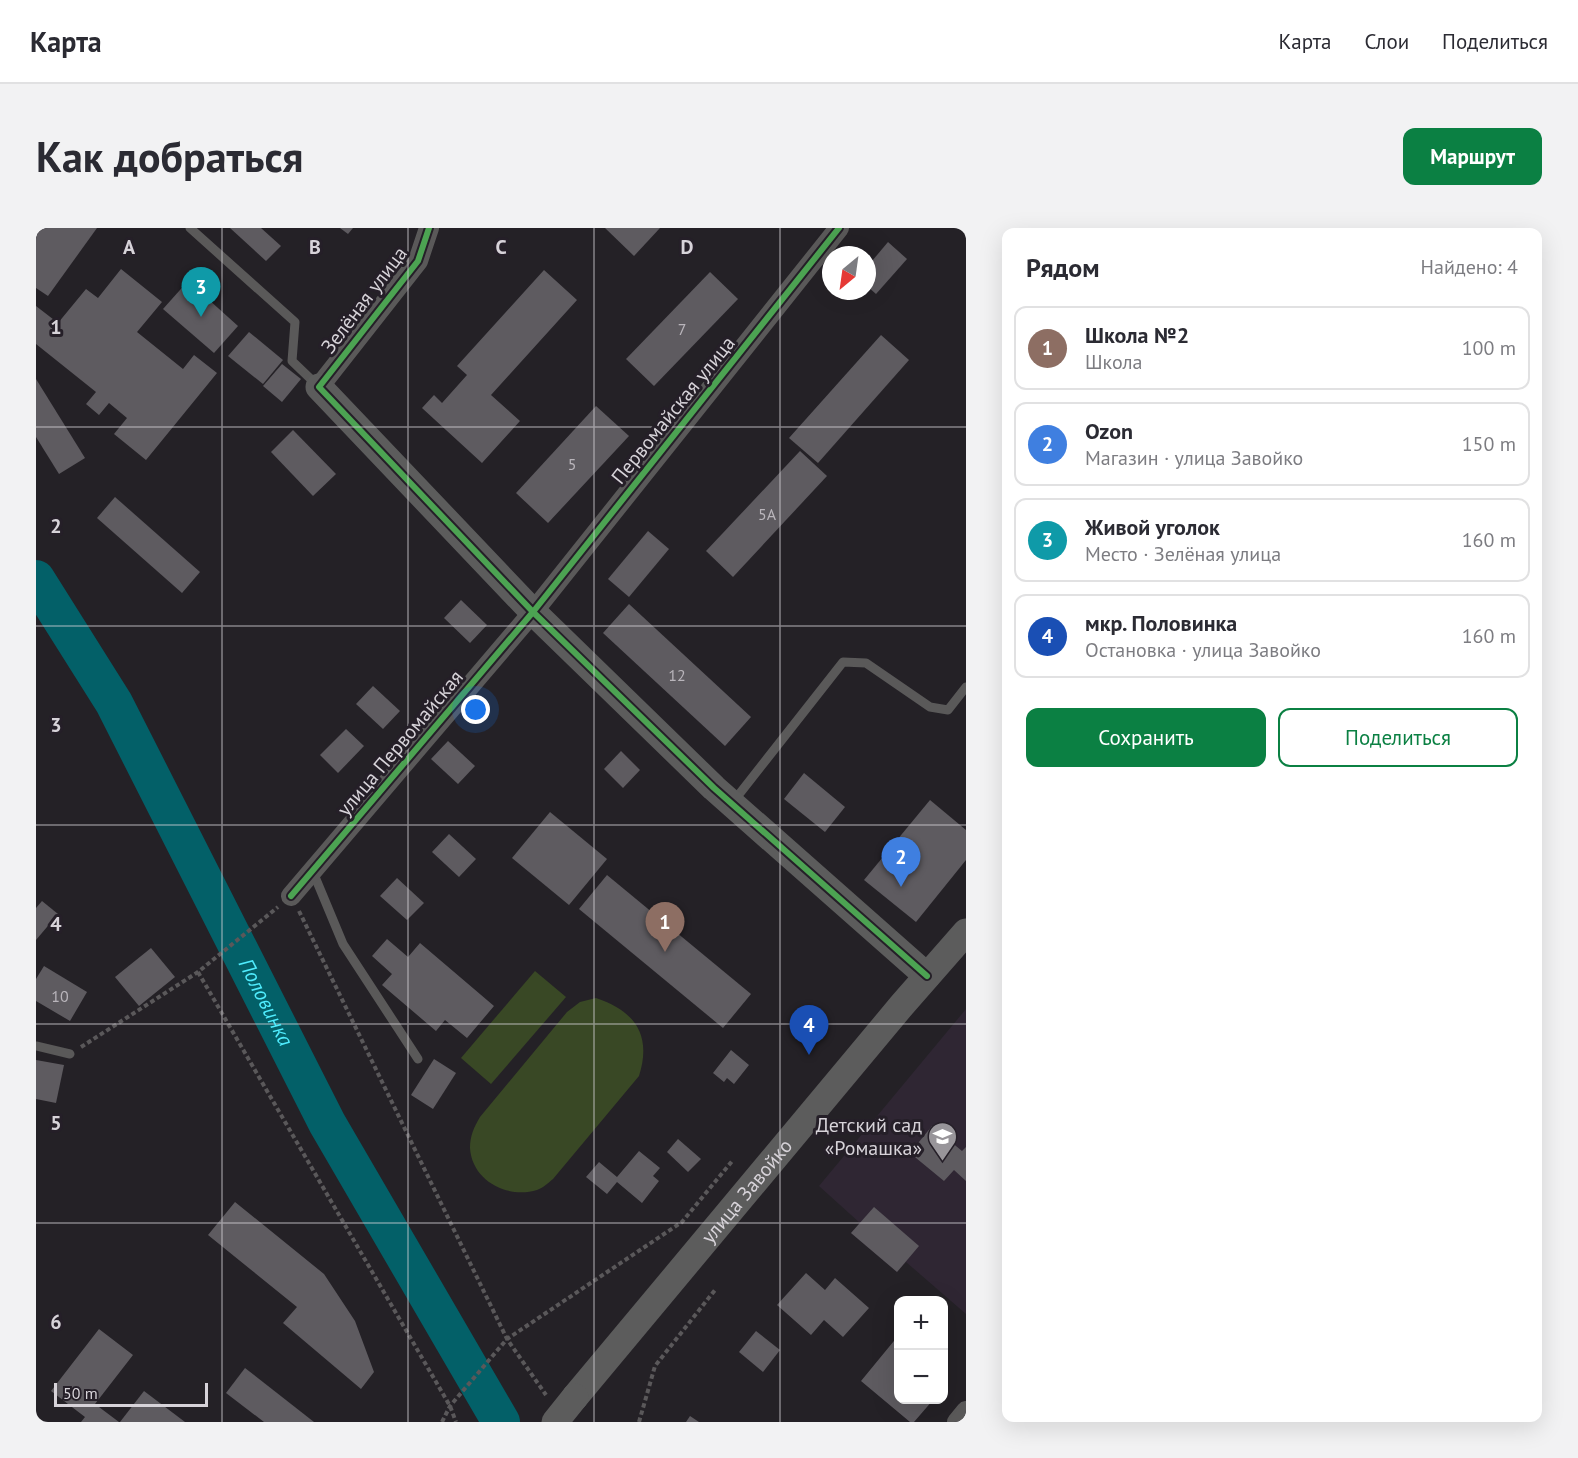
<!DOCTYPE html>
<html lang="ru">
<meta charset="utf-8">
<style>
body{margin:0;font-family:"PT Sans",sans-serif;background:#f2f2f3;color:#2b2b33}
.controls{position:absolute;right:18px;bottom:18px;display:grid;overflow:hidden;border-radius:12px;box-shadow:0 6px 24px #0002}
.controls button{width:54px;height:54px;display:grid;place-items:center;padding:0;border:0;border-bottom:2px solid #e1e1e2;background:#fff;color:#2b2b33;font:30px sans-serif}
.compass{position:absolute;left:786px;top:18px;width:54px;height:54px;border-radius:50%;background:#fff;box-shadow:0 6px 24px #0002;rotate:209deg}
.scale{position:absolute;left:18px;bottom:15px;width:154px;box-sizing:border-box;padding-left:6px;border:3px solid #d7d3d9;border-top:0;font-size:16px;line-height:21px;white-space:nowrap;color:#d7d3d9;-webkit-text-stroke:4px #251f28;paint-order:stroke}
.you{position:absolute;left:440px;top:482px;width:21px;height:21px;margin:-15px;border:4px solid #fff;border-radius:50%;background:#1a73e8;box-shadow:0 0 0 9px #1a73e833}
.badge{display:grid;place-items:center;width:39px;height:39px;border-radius:50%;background:#0b8043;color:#fff;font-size:20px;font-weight:700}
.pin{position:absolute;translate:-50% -50px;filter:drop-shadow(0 2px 3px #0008)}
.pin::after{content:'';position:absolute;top:32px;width:21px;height:18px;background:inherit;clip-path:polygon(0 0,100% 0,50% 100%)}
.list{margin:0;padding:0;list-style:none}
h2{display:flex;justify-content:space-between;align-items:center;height:78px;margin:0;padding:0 24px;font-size:26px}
h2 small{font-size:20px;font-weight:400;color:#7c7c81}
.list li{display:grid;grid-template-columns:39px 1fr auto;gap:18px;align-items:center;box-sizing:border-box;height:84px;margin:0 12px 12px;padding:0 12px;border:2px solid #e1e1e2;border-radius:12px}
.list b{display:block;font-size:22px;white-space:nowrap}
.list p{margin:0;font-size:20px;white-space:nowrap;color:#7c7c81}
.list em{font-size:20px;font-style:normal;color:#7c7c81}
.actions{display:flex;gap:12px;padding:18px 24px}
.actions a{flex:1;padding:14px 0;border:2px solid #0b8043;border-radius:12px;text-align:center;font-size:21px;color:#0b8043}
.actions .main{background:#0b8043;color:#fff}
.map{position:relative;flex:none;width:930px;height:1194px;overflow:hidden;border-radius:12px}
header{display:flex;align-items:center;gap:36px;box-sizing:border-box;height:84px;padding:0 30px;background:#fff;border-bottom:2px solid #e1e1e2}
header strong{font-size:28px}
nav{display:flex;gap:33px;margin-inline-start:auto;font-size:21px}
.intro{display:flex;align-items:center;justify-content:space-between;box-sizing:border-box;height:144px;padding:0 36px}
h1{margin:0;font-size:42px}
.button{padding:15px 27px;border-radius:12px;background:#0b8043;color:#fff;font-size:21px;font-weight:700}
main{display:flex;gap:36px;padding:0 36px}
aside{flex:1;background:#fff;border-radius:12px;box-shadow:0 6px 24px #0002}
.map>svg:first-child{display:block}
.built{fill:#2f2633}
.green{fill:#394825}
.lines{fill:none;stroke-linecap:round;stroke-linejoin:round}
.river{stroke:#036068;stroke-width:38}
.building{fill:#5e5b60}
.path{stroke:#5a585a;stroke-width:4;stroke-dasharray:4.5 3;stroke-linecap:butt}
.lane{stroke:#5a5959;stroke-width:9}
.street{stroke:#5a5959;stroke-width:20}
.secondary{stroke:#5c5c5c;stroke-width:27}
.secondary-bridge{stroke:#5c5c5c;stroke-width:27}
.cycleway-casing{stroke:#251f28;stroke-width:10}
.cycleway{stroke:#4ca352;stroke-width:6}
.grid{fill:none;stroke:#d7d3d9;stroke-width:1.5;stroke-opacity:0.55}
.labels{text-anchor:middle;stroke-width:6;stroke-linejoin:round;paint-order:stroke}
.number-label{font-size:16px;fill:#b9b5bb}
.street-label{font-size:20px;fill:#d7d3d9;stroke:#251f28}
.poi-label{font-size:20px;fill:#d7d3d9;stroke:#251f28;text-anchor:end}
.water-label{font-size:21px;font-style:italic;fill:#4fecfd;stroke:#251f28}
.grid-label{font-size:20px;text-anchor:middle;font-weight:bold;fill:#d7d3d9;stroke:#251f28;stroke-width:6;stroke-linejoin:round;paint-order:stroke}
</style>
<header>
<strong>Карта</strong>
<nav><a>Карта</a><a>Слои</a><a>Поделиться</a></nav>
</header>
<div class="intro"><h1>Как добраться</h1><a class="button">Маршрут</a></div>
<main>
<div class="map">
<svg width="930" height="1194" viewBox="0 0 930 1194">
<rect width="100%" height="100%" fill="#242126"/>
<!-- built -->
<path class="built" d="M930,781V1086L870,1034L861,1044L815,1005L824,995L783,958Z"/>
<!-- green -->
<g class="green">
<path d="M499,743L530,769L455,856L425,830Z"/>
<path d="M560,770C599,783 616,807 603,848L517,951C512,955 507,960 501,962C472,971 436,953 434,920C434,908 438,899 444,889L531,784L544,774Z"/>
</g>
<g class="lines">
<!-- river -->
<path class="river" id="s1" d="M0,351L78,475L291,895L465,1194"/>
</g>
<!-- building -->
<g class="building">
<path d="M0,0H61L12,68L0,60Z"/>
<path d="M194,0H225L245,18L230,33Z"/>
<path d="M304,0H317L312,6Z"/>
<path d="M569,0H624L598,28Z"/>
<path d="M852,14L871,31L840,66L831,58V39Z"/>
<path d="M85,41L126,74L101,104L147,141L158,127L181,145L110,232L78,206L91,190L73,175L63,187L50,176L60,164L0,116V78L22,95L50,61L62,70Z"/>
<path d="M508,42L541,72L455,167L484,193L446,235L386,180L398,167L406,175L431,147L421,138Z"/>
<path d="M674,44L702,71L618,158L590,131Z"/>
<path d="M152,53L202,98L178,125L127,81Z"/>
<path d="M213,104L247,132L227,156L192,128Z"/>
<path d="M845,107L873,132L782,235L753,210Z"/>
<path d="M246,136L265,151L246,174L227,158Z"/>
<path d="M0,151L49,230L23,246L0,209Z"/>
<path d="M560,178L593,208L512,295L480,265Z"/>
<path d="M257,202L300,246L277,268L235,224Z"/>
<path d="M764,223L791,248L697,349L670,323Z"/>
<path d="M79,269L164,344L146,365L61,290Z"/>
<path d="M612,303L633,321L593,369L572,351Z"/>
<path d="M425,372L451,397L434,415L408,390Z"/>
<path d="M593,376L715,489L689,518L567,405Z"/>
<path d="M337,458L364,483L347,501L320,476Z"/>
<path d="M310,501L328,518L302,545L284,527Z"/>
<path d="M412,513L439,538L422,556L395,531Z"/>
<path d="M585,523L604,542L587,560L568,541Z"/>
<path d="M768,545L809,579L789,604L748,571Z"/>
<path d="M894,572L930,602V632L880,694L828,652Z"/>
<path d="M514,584L571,631L533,677L476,630Z"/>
<path d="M413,606L440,631L423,649L396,624Z"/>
<path d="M571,647L715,766L687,800L543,681Z"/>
<path d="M361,650L388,675L371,692L344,668Z"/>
<path d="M6,673L22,686L0,712V680Z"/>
<path d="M351,711L372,729L384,715L458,778L431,810L409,792L400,803L346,757L356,746L336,728Z"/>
<path d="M115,720L139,749L103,778L79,749Z"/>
<path d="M8,738L51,764L34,793L0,773V751Z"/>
<path d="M695,822L713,837L698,856L691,850L688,854L677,845Z"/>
<path d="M398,831L420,845L397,881L375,867Z"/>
<path d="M0,832L28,837L20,875L0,871Z"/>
<path d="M896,898L926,923L930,919V953L918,942L908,953L874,925Z"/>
<path d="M642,911L665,931L652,944L631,924Z"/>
<path d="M603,923L624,940L617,948L623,953L606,975L581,954L571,966L550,949L563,934L581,949Z"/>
<path d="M199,974L288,1046L319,1093L338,1144L325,1161L247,1095L261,1079L172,1007Z"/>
<path d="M838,979L883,1018L861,1044L815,1005Z"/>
<path d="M770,1045L789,1062L799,1050L833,1080L807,1109L788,1092L775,1107L741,1077Z"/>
<path d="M63,1101L97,1127L59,1176L83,1194H45L49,1189L15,1163Z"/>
<path d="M720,1103L744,1122L727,1144L703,1124Z"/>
<path d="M862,1108V1172H897L878,1194H874L825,1153Z"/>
<path d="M209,1140L278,1194H228L190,1165Z"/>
<path d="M108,1163L149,1194H84Z"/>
<path d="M654,1188L663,1194H650Z"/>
</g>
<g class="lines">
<!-- path -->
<g class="path">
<path d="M263,683L471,1111L510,1167"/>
<path d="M162,744L414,1178L420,1194"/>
<path d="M45,819L162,744L242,679"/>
<path d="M406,1194L414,1178L471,1111L646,994L697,932"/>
<path d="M603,1194L619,1138L679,1062"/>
</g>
<!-- lane -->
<g class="lane">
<path d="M154,0L259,94L256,133L281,157"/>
<path d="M697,574L807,434L830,435L894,479L912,482L930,459"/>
<path d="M277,644L307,716L382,831"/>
<path d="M0,818L34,826"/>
</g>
<!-- street -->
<g class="street">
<path d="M283,159L382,33L393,0"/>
<path d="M255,668L497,384L803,0"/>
<path d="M921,1194L930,1183"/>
</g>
<!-- secondary -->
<g class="secondary">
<path d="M283,159L497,384L678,560L891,748"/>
<path id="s2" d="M539,1169L866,777L930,704"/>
</g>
<!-- secondary-bridge -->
<path class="secondary-bridge" d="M519,1194L539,1169"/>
<defs>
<g id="cycleway">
<path d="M393,0L382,33L283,159L497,384L678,560L891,748"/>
<path d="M255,668L497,384L803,0"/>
</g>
</defs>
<!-- cycleway casing -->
<use href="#cycleway" class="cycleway-casing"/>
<!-- cycleway -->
<use href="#cycleway" class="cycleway"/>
</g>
<!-- grid -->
<path class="grid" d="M186,0V1194M372,0V1194M558,0V1194M744,0V1194M0,199H930M0,398H930M0,597H930M0,796H930M0,995H930"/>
<!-- icons -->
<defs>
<symbol id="school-pin" viewBox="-11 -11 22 30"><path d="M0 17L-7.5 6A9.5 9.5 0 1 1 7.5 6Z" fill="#98959a" stroke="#251f28"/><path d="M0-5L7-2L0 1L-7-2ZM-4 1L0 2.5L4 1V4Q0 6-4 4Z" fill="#fff"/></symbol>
</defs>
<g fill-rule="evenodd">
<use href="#school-pin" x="890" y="892" width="33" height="45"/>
</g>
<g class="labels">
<!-- number labels -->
<g class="number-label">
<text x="646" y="107">7</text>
<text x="536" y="242">5</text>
<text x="731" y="292">5А</text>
<text x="641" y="453">12</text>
<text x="24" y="774">10</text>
</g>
<!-- street labels -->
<g class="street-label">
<text transform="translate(328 72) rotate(-53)" y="7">Зелёная улица</text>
<text transform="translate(637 182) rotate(-51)" y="7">Первомайская улица</text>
<text transform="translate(364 515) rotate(-50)" y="7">улица Первомайская</text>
<text dy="7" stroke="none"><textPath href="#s2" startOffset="268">улица Завойко</textPath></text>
</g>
<!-- poi labels -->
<g class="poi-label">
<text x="886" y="904">Детский сад<tspan x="886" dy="23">«Ромашка»</tspan></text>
</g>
<!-- water labels -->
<g class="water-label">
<text dy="7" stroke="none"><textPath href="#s1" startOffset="482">Половинка</textPath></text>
</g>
</g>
<g class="grid-label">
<text x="93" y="26">A</text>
<text x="279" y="26">B</text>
<text x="465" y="26">C</text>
<text x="651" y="26">D</text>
<text x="20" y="106">1</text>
<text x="20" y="305">2</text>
<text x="20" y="504">3</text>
<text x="20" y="703">4</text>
<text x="20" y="902">5</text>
<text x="20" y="1101">6</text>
</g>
</svg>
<div class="controls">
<button>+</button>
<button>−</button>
</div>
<svg class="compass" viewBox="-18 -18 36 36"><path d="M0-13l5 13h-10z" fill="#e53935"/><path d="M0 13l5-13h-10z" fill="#7c7c81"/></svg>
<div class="scale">50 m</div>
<div class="you"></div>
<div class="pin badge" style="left:629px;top:724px;background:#8d6e63">1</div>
<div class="pin badge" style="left:865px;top:659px;background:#3f7fe0">2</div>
<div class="pin badge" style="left:165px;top:89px;background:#0f9aa8">3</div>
<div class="pin badge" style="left:773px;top:827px;background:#1a4fb4">4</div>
</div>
<aside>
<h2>Рядом<small>Найдено: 4</small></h2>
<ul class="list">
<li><span class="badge" style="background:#8d6e63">1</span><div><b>Школа №2</b><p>Школа</p></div><em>100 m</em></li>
<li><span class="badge" style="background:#3f7fe0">2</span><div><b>Ozon</b><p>Магазин · улица Завойко</p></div><em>150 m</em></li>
<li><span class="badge" style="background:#0f9aa8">3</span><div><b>Живой уголок</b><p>Место · Зелёная улица</p></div><em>160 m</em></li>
<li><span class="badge" style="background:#1a4fb4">4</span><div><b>мкр. Половинка</b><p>Остановка · улица Завойко</p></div><em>160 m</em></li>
</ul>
<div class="actions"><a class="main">Сохранить</a><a>Поделиться</a></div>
</aside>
</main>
